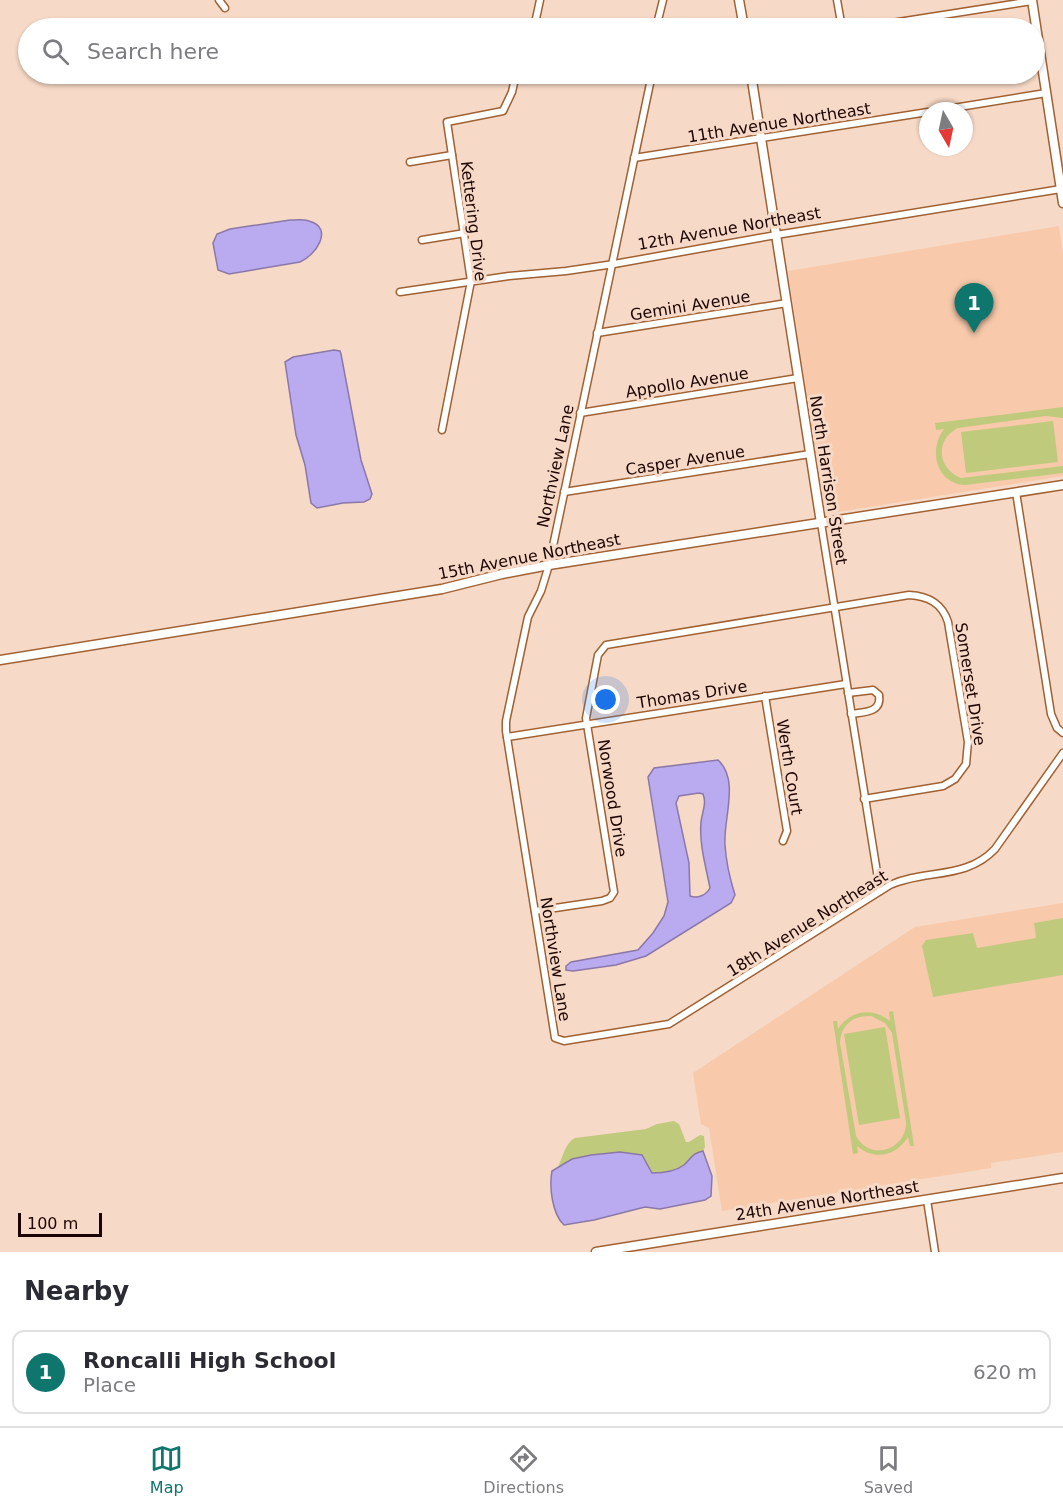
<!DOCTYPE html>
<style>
body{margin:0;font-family:"DejaVu Sans",sans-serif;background:#f7f7f7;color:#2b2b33}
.compass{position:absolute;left:919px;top:102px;width:54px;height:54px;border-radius:50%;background:#fff;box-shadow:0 2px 4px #0004;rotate:171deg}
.scale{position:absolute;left:18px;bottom:15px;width:84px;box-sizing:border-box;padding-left:6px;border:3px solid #1c0500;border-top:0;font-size:16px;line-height:21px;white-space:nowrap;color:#1c0500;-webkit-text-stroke:4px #f6d9c6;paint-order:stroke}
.you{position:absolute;left:606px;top:700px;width:21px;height:21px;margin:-15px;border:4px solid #fff;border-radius:50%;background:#1a73e8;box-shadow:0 0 0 9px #1a73e833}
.badge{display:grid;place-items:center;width:39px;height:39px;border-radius:50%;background:#0f766e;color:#fff;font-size:20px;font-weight:700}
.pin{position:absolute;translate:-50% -50px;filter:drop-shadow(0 2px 3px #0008)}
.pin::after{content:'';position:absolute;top:32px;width:21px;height:18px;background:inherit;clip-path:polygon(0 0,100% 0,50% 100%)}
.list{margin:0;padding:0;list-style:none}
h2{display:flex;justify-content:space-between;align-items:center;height:78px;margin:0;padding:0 24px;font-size:26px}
h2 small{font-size:20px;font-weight:400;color:#7c7c81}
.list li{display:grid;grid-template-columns:39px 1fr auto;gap:18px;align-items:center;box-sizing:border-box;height:84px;margin:0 12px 12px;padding:0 12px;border:2px solid #e1e1e2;border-radius:12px}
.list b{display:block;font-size:22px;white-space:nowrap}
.list p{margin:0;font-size:20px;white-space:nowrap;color:#7c7c81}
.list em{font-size:20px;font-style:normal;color:#7c7c81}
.icon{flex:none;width:33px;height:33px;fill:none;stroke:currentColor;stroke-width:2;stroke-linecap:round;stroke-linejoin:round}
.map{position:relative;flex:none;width:1063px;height:1252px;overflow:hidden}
.search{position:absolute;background:#fff;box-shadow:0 2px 4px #0004;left:18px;right:18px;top:18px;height:66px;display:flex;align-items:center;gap:15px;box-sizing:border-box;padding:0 21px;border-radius:33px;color:#7c7c81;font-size:22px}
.sheet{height:174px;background:#fff}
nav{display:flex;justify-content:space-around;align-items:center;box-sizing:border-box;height:84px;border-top:2px solid #e1e1e2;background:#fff;font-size:16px;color:#7c7c81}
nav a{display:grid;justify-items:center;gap:3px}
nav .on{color:#0f766e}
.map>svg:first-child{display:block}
.built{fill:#f8c9aa}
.green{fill:#c0ca7d;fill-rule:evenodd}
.water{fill:#baaaf0;stroke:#8b78a8;stroke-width:1.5;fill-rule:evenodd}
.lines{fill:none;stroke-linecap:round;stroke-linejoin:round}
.street-casing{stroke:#a06133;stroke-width:9}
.secondary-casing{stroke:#a06133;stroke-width:11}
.street{stroke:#fff;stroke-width:6}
.secondary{stroke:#fff;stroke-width:8}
.labels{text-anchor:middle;stroke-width:6;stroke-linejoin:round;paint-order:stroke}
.street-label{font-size:16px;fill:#1c0500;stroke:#f6d9c6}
</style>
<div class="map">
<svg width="1063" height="1252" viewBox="0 0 1063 1252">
<rect width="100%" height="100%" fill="#f6d9c6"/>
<!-- built -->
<g class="built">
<path d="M1059,226L1063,254V476L825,514L788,271Z"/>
<path d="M1063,903V1152L991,1163V1168L722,1211L709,1128L701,1124L693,1073L915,927Z"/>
</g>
<!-- green -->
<g class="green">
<path d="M1063,407V418L1046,416L958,428C934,440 938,469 961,478L1063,466V473L965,485C936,483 928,450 944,429L936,430L935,423Z"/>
<path d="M1053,421L1058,462L966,473L961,432Z"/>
<path d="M1063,918V975L933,997L922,946L926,940L973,933L977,948L1036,938L1034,923Z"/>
<path d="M893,1011L914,1146H910L908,1137C896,1156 875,1161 857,1146L858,1153L853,1154L833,1021H837L838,1029C850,1010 873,1007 890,1021L889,1012ZM871,1016L885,1023L892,1033L906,1122C907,1150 870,1162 856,1136L840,1043C841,1025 853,1015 871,1016Z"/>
<path d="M885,1027L900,1118L859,1125L844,1034Z"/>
<path d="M674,1121L679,1124L686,1142H689L700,1135L704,1136L705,1147L703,1151C691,1154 693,1157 684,1165C676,1171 662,1173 652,1173L648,1165L557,1169C563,1158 564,1144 575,1138L646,1129L657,1124Z"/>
</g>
<!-- water -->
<g class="water">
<path d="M290,220C296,220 303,219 309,221C335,228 315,256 300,262L229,274L218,270L213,243L217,234L230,229Z"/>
<path d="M334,350L340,351L341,354L361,460L372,494L370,499L364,502L343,503L317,508L311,503L305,465L296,435L285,362L293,357Z"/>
<path d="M718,760C740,780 723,819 725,845C726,862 730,879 735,895L731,903L646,956L616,965L573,971L566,970V966L571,962L638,950L653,933L664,916L668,902L648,777L654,768ZM699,793L703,794C707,804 702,812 701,822C699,844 706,867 710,888C706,895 698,899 690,896L689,863L676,803L679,796Z"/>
<path d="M703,1151L712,1176L711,1196L705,1200L660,1209L645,1207L594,1220L564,1225C552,1214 549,1186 552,1171L572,1159L591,1155L620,1152L642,1155L652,1173C662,1173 676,1171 684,1165C693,1157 691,1154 703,1151Z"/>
</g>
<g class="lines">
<defs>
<g id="street">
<path d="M219,0L225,8"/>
<path d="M837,0L842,28"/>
<path d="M534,28L540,0"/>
<path d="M656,28L663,0"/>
<path d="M860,28L1032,1"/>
<path d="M652,74L549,565L541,591L528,617L506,721V731L555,1038L564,1041L669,1024L890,885C925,869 966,880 995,849L1063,753"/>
<path d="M935,111L1046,93"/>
<path d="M634,158L928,112"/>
<path d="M410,162L452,155"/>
<path d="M422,240L465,233"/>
<path d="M400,292L509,276L566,271L614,264L776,235L1061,189"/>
<path d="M597,333L787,303"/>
<path d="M580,413L798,378"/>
<path d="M442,430L471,281L447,122L503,111L512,92L516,74"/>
<path d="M564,492L810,454"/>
<path d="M1016,492L1051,714L1057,728L1063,733"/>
<path d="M821,523L880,891"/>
<path d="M848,693L873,690L879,695C882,713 864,712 851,714"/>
<path d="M765,696L787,831L783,841"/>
<path d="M507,737L846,684"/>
<path d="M535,911L602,901L610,898L614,892L586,718L598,655L606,645L909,595C928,596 942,603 948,622L968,742L966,764L955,779L943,786L864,799"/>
<path d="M927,1200L935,1252"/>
</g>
<g id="secondary">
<path d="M739,0L744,28"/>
<path d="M1032,0L1063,203"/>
<path d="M751,74L821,523"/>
<path d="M0,660L442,589L502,574L549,565L1063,485"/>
<path d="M596,1252L1063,1178"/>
</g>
</defs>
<!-- street casing -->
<use href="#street" class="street-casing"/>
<!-- secondary casing -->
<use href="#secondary" class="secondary-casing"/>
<!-- street -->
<use href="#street" class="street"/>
<!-- secondary -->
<use href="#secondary" class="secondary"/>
</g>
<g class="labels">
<!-- street labels -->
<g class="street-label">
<text transform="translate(779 122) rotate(-9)" y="6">11th Avenue Northeast</text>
<text transform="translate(474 221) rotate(83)" y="6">Kettering Drive</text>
<text transform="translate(729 228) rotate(-10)" y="6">12th Avenue Northeast</text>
<text transform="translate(690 305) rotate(-9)" y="6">Gemini Avenue</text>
<text transform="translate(687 382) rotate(-9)" y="6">Appollo Avenue</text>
<text transform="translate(685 460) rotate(-9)" y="6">Casper Avenue</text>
<text transform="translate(555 466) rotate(-78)" y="6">Northview Lane</text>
<text transform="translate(829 480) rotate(81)" y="6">North Harrison Street</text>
<text transform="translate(529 556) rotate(-11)" y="6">15th Avenue Northeast</text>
<text transform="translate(971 684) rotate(81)" y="6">Somerset Drive</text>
<text transform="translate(692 694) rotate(-9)" y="6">Thomas Drive</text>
<text transform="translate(790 767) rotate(81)" y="6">Werth Court</text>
<text transform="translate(613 798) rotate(81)" y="6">Norwood Drive</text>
<text transform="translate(807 923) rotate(-32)" y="6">18th Avenue Northeast</text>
<text transform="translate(556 959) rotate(81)" y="6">Northview Lane</text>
<text transform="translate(827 1200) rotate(-9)" y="6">24th Avenue Northeast</text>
</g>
</g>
</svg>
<svg class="compass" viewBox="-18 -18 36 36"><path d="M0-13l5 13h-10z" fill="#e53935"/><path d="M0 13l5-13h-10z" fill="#7c7c81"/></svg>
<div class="scale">100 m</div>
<div class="you"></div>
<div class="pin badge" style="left:974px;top:333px">1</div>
<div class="search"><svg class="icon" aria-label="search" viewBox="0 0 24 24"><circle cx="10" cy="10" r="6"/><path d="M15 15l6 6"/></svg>Search here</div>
</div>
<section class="sheet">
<h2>Nearby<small></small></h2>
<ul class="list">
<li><span class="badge">1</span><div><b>Roncalli High School</b><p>Place</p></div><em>620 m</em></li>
</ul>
</section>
<nav>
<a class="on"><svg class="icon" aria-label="map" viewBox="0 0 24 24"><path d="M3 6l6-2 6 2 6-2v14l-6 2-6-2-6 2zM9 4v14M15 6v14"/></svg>Map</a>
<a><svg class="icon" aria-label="directions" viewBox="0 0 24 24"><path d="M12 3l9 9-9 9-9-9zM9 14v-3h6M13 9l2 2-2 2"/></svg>Directions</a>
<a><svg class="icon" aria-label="saved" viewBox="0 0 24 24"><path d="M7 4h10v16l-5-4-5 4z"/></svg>Saved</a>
</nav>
